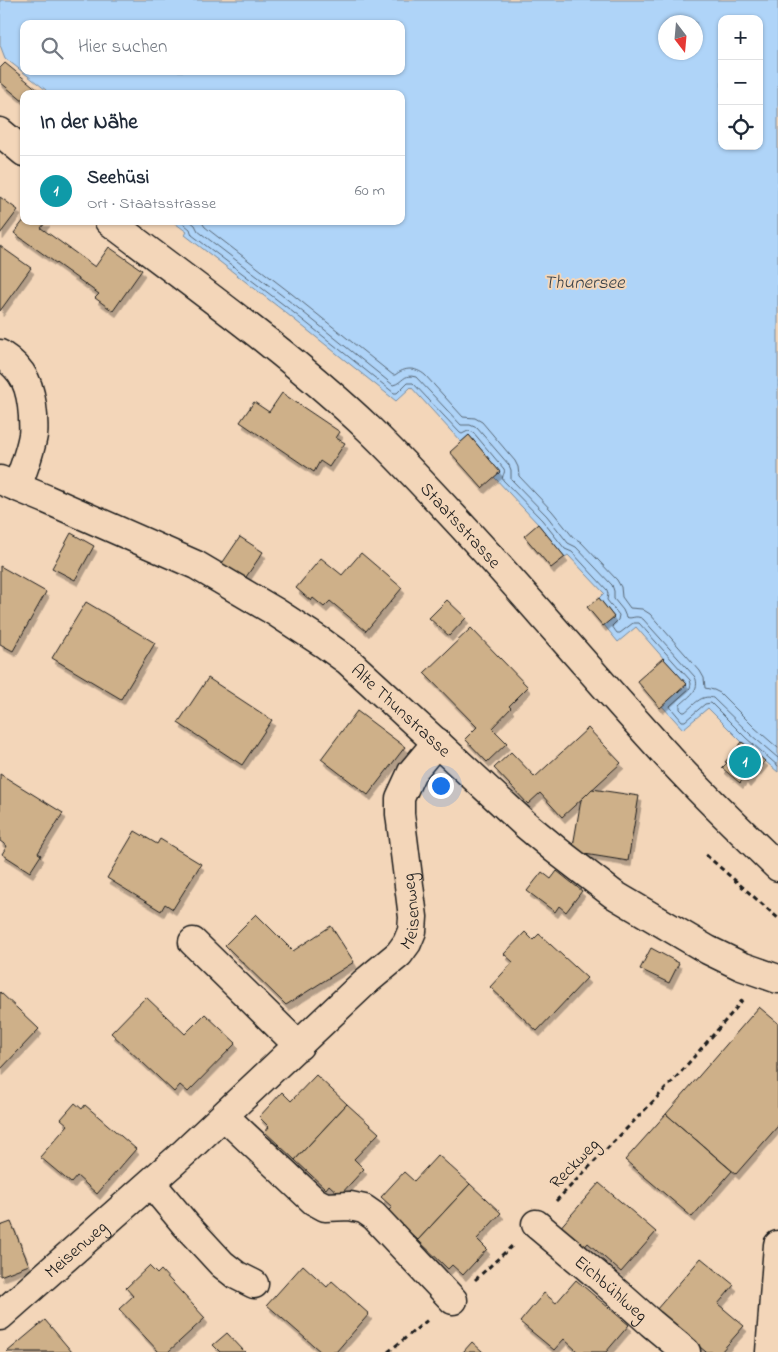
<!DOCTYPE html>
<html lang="de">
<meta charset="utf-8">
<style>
body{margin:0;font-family:"Indie Flower",sans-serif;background:#f6f6f7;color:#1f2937}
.controls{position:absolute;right:15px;top:15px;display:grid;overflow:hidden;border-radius:10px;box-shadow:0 1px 4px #0004}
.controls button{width:45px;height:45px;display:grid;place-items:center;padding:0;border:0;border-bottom:1px solid #e0e1e3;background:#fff;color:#1f2937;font:25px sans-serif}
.compass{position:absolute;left:658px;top:15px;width:45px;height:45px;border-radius:50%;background:#fff;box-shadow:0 1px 4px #0004;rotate:164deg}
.you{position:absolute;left:440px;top:785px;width:18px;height:18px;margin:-12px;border:4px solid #fff;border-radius:50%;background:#1a73e8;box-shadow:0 0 0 8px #1a73e833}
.badge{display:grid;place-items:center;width:32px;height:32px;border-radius:50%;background:#1f6fb2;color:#fff;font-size:16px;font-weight:700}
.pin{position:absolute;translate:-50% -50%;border:2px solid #fff;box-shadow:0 1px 5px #0006}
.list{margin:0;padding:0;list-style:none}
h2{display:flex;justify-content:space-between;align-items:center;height:65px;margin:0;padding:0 20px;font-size:21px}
h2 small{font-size:16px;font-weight:400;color:#747a83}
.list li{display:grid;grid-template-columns:32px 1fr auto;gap:15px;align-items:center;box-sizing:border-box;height:70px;padding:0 20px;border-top:1px solid #e0e1e3}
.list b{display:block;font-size:19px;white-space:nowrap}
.list p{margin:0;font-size:16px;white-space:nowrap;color:#747a83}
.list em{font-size:16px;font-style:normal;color:#747a83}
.icon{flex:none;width:28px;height:28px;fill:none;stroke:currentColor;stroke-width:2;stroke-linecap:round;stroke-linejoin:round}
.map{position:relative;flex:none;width:778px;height:1352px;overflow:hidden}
.search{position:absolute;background:#fff;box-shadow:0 1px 4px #0004;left:20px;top:20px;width:385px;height:55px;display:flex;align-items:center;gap:12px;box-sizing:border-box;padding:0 18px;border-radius:10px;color:#747a83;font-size:19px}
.panel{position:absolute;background:#fff;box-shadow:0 1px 4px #0004;left:20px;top:90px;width:385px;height:135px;border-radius:10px}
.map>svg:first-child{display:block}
.water{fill:#afd4f8;stroke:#748aa0;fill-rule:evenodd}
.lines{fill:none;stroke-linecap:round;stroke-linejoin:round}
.shore{stroke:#576674;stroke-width:1}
.building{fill:#ceb089;stroke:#1c1c1c;filter:url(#shadow)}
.minor-casing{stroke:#1c1c1c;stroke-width:31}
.major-casing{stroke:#1c1c1c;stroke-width:31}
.path{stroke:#1c1c1c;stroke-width:3;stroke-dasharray:5 4;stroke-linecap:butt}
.minor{stroke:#f3d6b9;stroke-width:28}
.major{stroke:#f3d6b9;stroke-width:28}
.labels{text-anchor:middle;stroke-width:4;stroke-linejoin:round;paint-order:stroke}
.street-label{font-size:18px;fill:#1c1c1c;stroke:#f3d6b9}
.water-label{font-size:19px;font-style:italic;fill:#394148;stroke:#f3d6b9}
</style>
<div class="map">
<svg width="778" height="1352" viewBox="0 0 778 1352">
<defs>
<filter id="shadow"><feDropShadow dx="3" dy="5.5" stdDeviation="0" flood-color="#0004"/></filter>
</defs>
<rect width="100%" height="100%" fill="#f3d6b9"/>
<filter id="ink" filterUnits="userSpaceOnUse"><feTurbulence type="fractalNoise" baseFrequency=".02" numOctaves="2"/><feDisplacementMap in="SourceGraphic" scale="10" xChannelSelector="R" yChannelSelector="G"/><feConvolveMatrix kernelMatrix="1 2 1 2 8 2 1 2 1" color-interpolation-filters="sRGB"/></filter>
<g filter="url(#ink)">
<!-- water -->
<path class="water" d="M0,0H778V772L742,742L708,708L683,729L662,706L686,684L636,627L618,642L604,625L614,617L599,598L604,593L568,555L565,557L538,524L494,477L500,472L469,435L461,442L411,387L396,401L281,309L185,235L187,232L172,221H401V94H44L46,90L5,58L0,45ZM722,19H759V146H722ZM666,22H696V52H666ZM24,24H401V71H24Z"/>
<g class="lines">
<!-- shore -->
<g class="shore">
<path d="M180,221L190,229L192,235L284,305L394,393H397L407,383H413L460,433L462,434L468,431L473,432L504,469C506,473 501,476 503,480L542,520L565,549L572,552L607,590L608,594L607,600L619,615L618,620L612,626L617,633H620L633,623H639L690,680L691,684L690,688L670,706L671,708L682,721H685L705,704L711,703L746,738L778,766"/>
<path d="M190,221L195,225L198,231L288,300L393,385C403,383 403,373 416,377L461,425H470L477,428L509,465L511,470V479L547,516L568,543L576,547L612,585L614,591V599L623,610L626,617C632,620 635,614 643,619L695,677C701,690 688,697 680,705V709L683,712H685C694,705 701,694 713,698L750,734L778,758"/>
<path d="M201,221L205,227L292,294L393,375H395C405,367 415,367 425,375L463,417L475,418L482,422L515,461L518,467L519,476L552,511L573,537L581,542L617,580L621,587L622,597L630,608L642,609L650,614L700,671L704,678L705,688L714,690L720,693L755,728L778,748"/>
</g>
</g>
<!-- building -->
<g class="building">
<path d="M5,63L38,90L35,94H24V102L0,82V68Z"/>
<path d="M0,197L18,210L0,234Z"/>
<path d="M24,220V221H47L41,228L95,267L109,247L142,270L113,311L95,298L99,294L14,233Z"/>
<path d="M0,246L31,268L0,311Z"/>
<path d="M282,393L340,432L336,438L345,443L329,467L320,461L314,472L240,422L254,402L269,412Z"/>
<path d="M469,435L500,472L482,488L450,452Z"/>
<path d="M538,524L565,557L551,568L524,536Z"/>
<path d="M71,533L94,546L75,580L52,568Z"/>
<path d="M240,537L263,552L244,580L221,565Z"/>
<path d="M361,553L402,588L366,631L330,601L324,607L313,598L311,601L296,588L321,558L342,575Z"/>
<path d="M0,566L46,592L13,651L0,644Z"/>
<path d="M599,598L614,617L603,626L587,607Z"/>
<path d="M447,600L466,618L449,636L429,618Z"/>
<path d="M86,602L155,643L121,699L52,658Z"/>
<path d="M471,628L528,687L509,706L511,708L492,728L507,743L487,762L465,739L477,727L424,673Z"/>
<path d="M663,658L687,684L660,708L637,681Z"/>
<path d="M208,678L272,720L242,765L178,723Z"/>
<path d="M357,711L405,747L368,795L321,759Z"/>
<path d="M588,728L621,763L562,817L540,793L528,804L494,768L511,752L535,777Z"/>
<path d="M742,742L765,761L747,782L744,778L740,783L722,768L727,763L725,762Z"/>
<path d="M0,774L63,813L38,853L41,855L30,872L2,854L7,846L0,841Z"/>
<path d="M592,789L639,796L628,861L572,852L581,800Z"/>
<path d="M135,831L157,844L160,839L201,864L173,909L165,904L161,911L107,878Z"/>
<path d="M557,871L582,891L566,912L559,906L555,912L527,891L542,872L551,879Z"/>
<path d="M256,914L293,951L331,926L354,962L286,1005L225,945Z"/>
<path d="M525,932L533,940L539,934L587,978L537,1031L490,987L513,962L504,954Z"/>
<path d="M651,948L679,963L669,983L640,969Z"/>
<path d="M0,992L39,1029L0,1070Z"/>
<path d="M146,997L185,1034L205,1014L236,1043L188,1092L180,1085L174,1092L111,1033Z"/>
<path d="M759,1007L778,1023V1126L736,1174L666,1114Z"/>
<path d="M316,1075L347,1104L295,1160L265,1132L269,1127L259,1117L282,1092L291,1101Z"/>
<path d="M75,1103L82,1109L85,1105L136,1149L97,1194L77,1176L71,1183L40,1157L68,1125L61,1119Z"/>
<path d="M347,1104L379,1133L354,1159L364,1169L340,1195L329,1185L326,1189L295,1160Z"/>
<path d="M666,1114L732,1171L692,1217L625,1160Z"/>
<path d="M438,1155L470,1184L418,1240L387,1212L392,1207L381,1197L404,1172L414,1181Z"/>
<path d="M599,1183L656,1232L621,1272L588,1243L581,1251L558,1230Z"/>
<path d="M470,1184L501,1213L477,1239L487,1249L463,1275L452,1265L448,1269L418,1240Z"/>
<path d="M11,1222L29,1265L0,1276V1226Z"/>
<path d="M701,1258L734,1285L718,1304L744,1326L721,1352H706L656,1310Z"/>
<path d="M303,1265L327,1287L332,1281L369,1314L336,1352H321L267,1305Z"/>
<path d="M149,1266L157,1274L161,1270L205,1318L168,1352H159L119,1309L133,1296L126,1288Z"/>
<path d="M576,1280L629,1325L606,1352H578L564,1339L554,1350L520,1322L544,1293L556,1303Z"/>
<path d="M45,1320L72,1352H7Z"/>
<path d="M227,1333L245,1352H220L213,1345Z"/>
<path d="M472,1342L483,1352H463Z"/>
</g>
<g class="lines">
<defs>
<g id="minor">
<path d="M0,354C25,370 31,387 33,416C33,422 34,429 33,435C30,453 23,470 17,487"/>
<path id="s1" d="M0,480L46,499L196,565L274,611L323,643L348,661L526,825L556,850L613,894L708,950L741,966L778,979"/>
<path d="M193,942L299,1046"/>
<path d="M224,1116L314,1201L325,1207L350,1206L364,1209L374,1216L453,1300"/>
<path d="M151,1183L186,1225L222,1264L236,1275L254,1284"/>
<path id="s2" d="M536,1224L598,1276L651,1323L686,1352"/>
<path id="s3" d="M0,1316L185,1152L364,983L399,954L407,943L412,931L413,917L400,814V798L412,772L437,742"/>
<path d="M770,1352L778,1245"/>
</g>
<g id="major">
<path d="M0,132L24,152"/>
<path id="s4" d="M109,221C197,288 289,353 369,429C397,456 424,485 450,513C526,594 597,680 672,761C706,798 742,832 778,867"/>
</g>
</defs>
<!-- minor casing -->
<use href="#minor" class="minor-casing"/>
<!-- major casing -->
<use href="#major" class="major-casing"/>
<!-- path -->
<g class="path">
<path d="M706,855L778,918"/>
<path d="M556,1201L673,1081L733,1012L743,999"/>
<path d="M475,1280L513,1245"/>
<path d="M388,1352L429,1319"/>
</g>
<!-- minor -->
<use href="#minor" class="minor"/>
<!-- major -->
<use href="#major" class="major"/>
</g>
</g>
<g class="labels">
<!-- street labels -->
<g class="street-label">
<text dy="6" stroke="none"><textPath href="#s4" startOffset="466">Staatsstrasse</textPath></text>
<text dy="6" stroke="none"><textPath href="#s1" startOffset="466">Alte Thunstrasse</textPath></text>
<text dy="6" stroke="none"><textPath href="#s3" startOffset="585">Meisenweg</textPath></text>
<text transform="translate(574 1163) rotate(-46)" y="6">Reckweg</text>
<text dy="6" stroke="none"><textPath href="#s3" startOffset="101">Meisenweg</textPath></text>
<text dy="6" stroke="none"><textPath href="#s2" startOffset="99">Eichbühlweg</textPath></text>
</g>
<!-- water labels -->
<g class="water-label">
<text x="584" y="288">Thunersee</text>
</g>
</g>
</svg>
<div class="controls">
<button>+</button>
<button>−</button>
<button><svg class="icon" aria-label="locate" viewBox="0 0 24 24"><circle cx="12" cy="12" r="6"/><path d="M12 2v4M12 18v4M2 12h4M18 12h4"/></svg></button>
</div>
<svg class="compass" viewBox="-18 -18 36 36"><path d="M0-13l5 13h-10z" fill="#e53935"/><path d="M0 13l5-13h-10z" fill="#747a83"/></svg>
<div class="you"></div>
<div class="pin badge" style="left:745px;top:762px;background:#0f9aa8">1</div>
<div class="search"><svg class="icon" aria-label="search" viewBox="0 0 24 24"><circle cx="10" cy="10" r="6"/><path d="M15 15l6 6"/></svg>Hier suchen</div>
<section class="panel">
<h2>In der Nähe<small></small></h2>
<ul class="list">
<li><span class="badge" style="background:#0f9aa8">1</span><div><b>Seehüsi</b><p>Ort · Staatsstrasse</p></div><em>60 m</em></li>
</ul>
</section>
</div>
